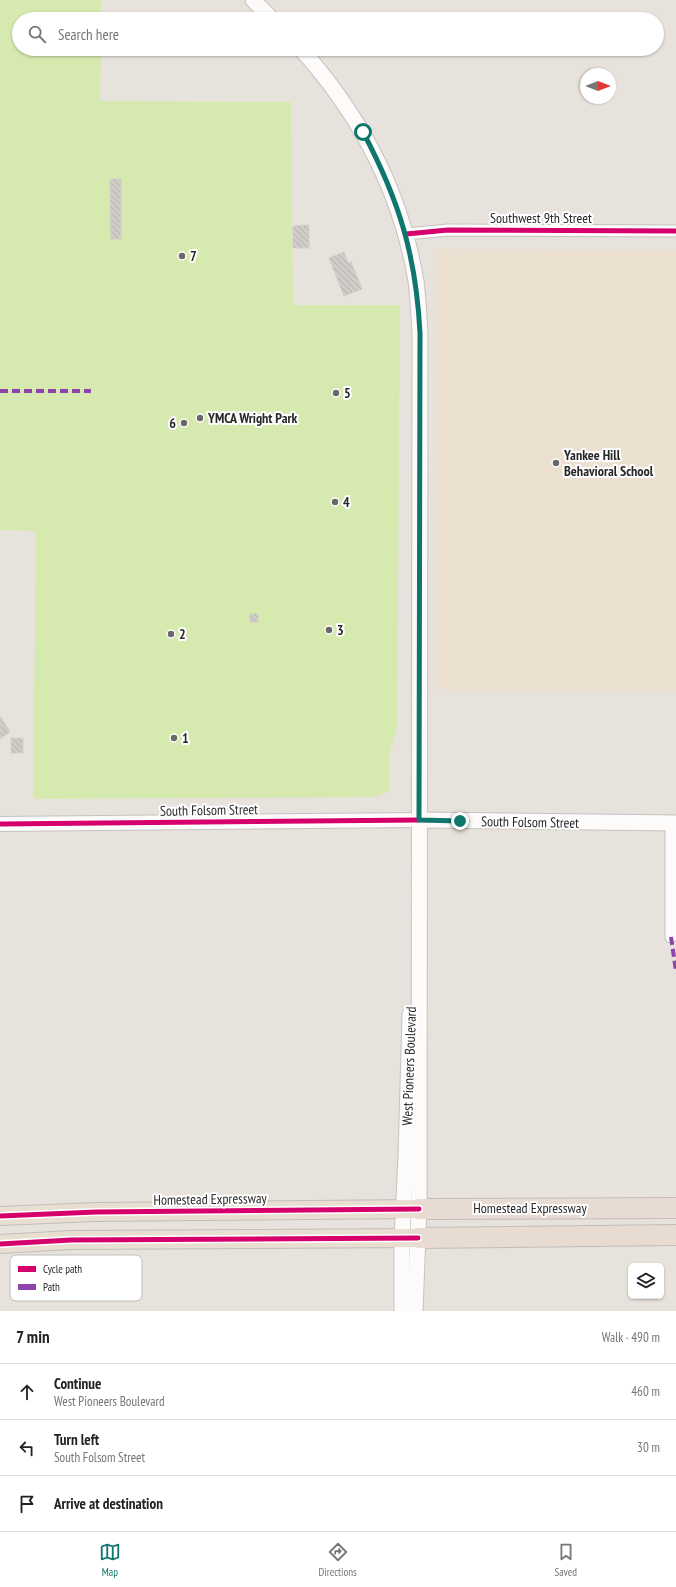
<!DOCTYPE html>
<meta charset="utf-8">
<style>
body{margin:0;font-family:"PT Sans Narrow",sans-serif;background:#f6f6f6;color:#222}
.controls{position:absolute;right:12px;bottom:12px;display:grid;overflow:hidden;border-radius:6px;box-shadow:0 1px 3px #0004}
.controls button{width:36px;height:36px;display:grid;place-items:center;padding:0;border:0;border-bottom:1px solid #e0e0e0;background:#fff;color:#222;font:20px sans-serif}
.compass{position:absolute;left:580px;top:68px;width:36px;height:36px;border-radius:50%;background:#fff;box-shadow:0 1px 3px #0004;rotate:90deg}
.stop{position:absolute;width:12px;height:12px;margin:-9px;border:3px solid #0f766e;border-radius:50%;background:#fff}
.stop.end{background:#0f766e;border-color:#fff;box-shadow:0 1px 4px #0008}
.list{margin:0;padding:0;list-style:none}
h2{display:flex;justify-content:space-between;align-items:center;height:52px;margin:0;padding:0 16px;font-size:17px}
h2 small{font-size:13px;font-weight:400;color:#767676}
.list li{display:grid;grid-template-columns:26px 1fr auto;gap:12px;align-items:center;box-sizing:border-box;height:56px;padding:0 16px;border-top:1px solid #e0e0e0}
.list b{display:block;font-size:15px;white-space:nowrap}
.list p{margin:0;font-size:13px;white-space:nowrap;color:#767676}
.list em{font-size:13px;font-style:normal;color:#767676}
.icon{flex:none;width:22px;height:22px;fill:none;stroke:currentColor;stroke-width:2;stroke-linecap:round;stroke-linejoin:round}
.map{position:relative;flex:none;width:676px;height:1311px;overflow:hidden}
.search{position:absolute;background:#fff;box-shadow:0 1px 3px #0004;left:12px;right:12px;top:12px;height:44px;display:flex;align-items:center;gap:10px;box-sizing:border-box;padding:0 14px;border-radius:22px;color:#767676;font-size:15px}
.sheet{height:220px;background:#fff}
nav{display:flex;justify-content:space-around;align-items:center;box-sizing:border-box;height:56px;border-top:1px solid #e0e0e0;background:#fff;font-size:11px;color:#767676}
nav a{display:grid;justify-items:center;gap:2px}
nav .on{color:#0f766e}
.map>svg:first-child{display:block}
.education{fill:#ece1d0}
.pitch{fill:#d6e9af}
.building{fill:url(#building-back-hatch);stroke:#d2cec9}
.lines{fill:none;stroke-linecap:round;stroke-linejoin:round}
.minor-casing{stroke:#c4c2c2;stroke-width:13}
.tertiary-casing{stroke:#c4c2c2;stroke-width:16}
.secondary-casing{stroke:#c4c2c2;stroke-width:17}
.trunk-casing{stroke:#c0bdbb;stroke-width:20}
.motorway-casing{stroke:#c0bdbb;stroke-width:22}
.minor{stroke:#fcfbfa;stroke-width:11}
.tertiary{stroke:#fcfbfa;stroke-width:14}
.secondary{stroke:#fcfbfa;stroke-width:15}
.trunk{stroke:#e8ded2;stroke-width:18}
.motorway{stroke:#e8dbd2;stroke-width:20}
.quiet{stroke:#8e44ad;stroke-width:4;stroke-dasharray:8 4;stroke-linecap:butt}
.cycleway-casing{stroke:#fff;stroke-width:8}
.cycleway{stroke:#d6006c;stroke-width:5}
.route{stroke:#0f766e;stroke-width:5}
.poi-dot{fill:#6b6967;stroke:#fff;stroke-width:1.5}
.labels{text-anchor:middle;stroke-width:4;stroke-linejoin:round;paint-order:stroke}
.street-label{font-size:14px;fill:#282828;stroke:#fff}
.poi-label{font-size:14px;font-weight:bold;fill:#282828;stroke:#fff;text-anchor:start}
.key{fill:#fff;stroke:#bebebe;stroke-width:1}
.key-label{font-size:11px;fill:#282828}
</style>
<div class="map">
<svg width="676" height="1311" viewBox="0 0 676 1311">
<defs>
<pattern id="building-back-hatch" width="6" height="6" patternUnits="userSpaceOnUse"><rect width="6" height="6" fill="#d0ccc8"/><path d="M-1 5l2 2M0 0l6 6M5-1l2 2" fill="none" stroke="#b3afac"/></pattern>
</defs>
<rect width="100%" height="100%" fill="#e8e2dc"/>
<!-- education -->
<path class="education" d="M435,249L676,251V690H439L436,674Z"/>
<!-- pitch -->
<path class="pitch" d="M0,0H101V19H19V49H101L100,101L291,102L293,305H400L397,729L389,754V791L374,797L33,799L36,531L0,530Z"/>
<!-- building -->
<g class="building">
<path d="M110,179H121V239H111Z"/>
<path d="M309,225V248H293V226Z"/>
<path d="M344,252L348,263L351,262L362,289L344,296L329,258Z"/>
<rect x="250" y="614" width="8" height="8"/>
<path d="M0,716L10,732L0,739Z"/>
<rect x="11" y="738" width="12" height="15"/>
</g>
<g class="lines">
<defs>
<g id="minor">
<path d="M406,234L448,230L676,231"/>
<path d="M671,937V823"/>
</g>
<path id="tertiary" d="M0,824L419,820"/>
<g id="secondary">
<path d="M253,0L272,19"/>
<path d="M301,49C361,116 401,192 416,281C418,298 419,315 420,333L419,1209L415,1311"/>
<path d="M419,820L676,823"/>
<path d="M402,1311V1238L406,1157L410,1014"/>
</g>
<g id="trunk">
<path d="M0,1216L96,1212L419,1209"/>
<path d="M0,1244L71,1240L418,1238"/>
</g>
<g id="motorway">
<path d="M419,1209L676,1208"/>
<path d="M418,1238L676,1235"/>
</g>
</defs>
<!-- minor casing -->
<use href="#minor" class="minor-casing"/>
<!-- tertiary casing -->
<use href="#tertiary" class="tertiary-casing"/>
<!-- secondary casing -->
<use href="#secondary" class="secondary-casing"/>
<!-- trunk casing -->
<use href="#trunk" class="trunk-casing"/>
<!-- motorway casing -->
<use href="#motorway" class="motorway-casing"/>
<!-- minor -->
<use href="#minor" class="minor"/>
<!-- tertiary -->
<use href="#tertiary" class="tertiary"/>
<!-- secondary -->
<use href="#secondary" class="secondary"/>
<!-- trunk -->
<use href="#trunk" class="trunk"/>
<!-- motorway -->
<use href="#motorway" class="motorway"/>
<!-- quiet -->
<g class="quiet">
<path d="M0,391H91"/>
<path d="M671,937L676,971"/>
</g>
<defs>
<g id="cycleway">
<path d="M406,234L448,230L676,231"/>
<path d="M0,824L419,820"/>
<path d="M0,1216L96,1212L419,1209"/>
<path d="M0,1244L71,1240L418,1238"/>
</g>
</defs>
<!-- cycleway casing -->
<use href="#cycleway" class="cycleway-casing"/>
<!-- cycleway -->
<use href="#cycleway" class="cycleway"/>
</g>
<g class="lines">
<!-- route -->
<path class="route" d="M363,132C399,200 416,255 420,333L419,820L460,821"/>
</g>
<!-- markers -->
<g class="poi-dot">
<circle cx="182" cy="256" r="4"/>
<circle cx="336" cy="393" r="4"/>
<circle cx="200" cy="418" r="4"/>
<circle cx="184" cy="423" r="4"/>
<circle cx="556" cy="463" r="4"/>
<circle cx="335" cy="502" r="4"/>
<circle cx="329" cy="630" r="4"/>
<circle cx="171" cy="634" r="4"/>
<circle cx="174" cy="738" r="4"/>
</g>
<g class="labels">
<!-- street labels -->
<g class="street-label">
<text x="541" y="223">Southwest 9th Street</text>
<text transform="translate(209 810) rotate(-1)" y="5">South Folsom Street</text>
<text transform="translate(530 822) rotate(1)" y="5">South Folsom Street</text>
<text transform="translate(409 1066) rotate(-88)" y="5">West Pioneers Boulevard</text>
<text transform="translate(210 1199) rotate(-1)" y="5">Homestead Expressway</text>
<text x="530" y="1213">Homestead Expressway</text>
</g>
<!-- poi labels -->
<g class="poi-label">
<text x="190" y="261">7</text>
<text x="344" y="398">5</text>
<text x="208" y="423">YMCA Wright Park</text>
<text x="176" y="428" text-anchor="end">6</text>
<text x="564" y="460">Yankee Hill<tspan x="564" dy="16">Behavioral School</tspan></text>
<text x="343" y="507">4</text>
<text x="337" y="635">3</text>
<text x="179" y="639">2</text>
<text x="182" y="743">1</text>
</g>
</g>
<!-- legend -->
<rect x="10" y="1255" width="132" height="46" rx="6" class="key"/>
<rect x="18" y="1266" width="18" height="6" fill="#d6006c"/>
<rect x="18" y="1284" width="18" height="6" fill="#8e44ad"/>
<g class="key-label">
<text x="43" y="1273">Cycle path</text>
<text x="43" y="1291">Path</text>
</g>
</svg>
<div class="controls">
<button><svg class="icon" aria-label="layers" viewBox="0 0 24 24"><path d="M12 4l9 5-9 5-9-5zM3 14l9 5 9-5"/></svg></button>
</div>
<svg class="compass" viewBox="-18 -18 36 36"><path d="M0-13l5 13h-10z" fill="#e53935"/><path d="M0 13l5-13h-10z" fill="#767676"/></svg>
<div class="stop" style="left:363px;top:132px"></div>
<div class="stop end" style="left:460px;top:821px"></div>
<div class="search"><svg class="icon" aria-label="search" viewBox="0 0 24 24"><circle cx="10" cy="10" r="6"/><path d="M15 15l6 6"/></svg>Search here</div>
</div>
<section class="sheet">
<h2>7 min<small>Walk · 490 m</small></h2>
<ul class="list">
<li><svg class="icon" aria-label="ahead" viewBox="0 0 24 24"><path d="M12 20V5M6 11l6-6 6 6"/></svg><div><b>Continue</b><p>West Pioneers Boulevard</p></div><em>460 m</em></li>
<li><svg class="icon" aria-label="left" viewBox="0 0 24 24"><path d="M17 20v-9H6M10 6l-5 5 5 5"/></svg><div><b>Turn left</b><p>South Folsom Street</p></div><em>30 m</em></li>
<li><svg class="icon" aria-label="arrive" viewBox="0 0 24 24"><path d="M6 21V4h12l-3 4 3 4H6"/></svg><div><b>Arrive at destination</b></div></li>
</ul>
</section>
<nav>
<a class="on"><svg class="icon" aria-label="map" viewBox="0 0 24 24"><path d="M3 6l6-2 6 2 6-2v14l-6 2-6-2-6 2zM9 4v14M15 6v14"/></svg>Map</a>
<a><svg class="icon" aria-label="directions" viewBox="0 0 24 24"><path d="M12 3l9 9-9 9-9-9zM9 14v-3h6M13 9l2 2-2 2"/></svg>Directions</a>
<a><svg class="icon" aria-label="saved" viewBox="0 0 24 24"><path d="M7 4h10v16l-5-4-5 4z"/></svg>Saved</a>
</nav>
